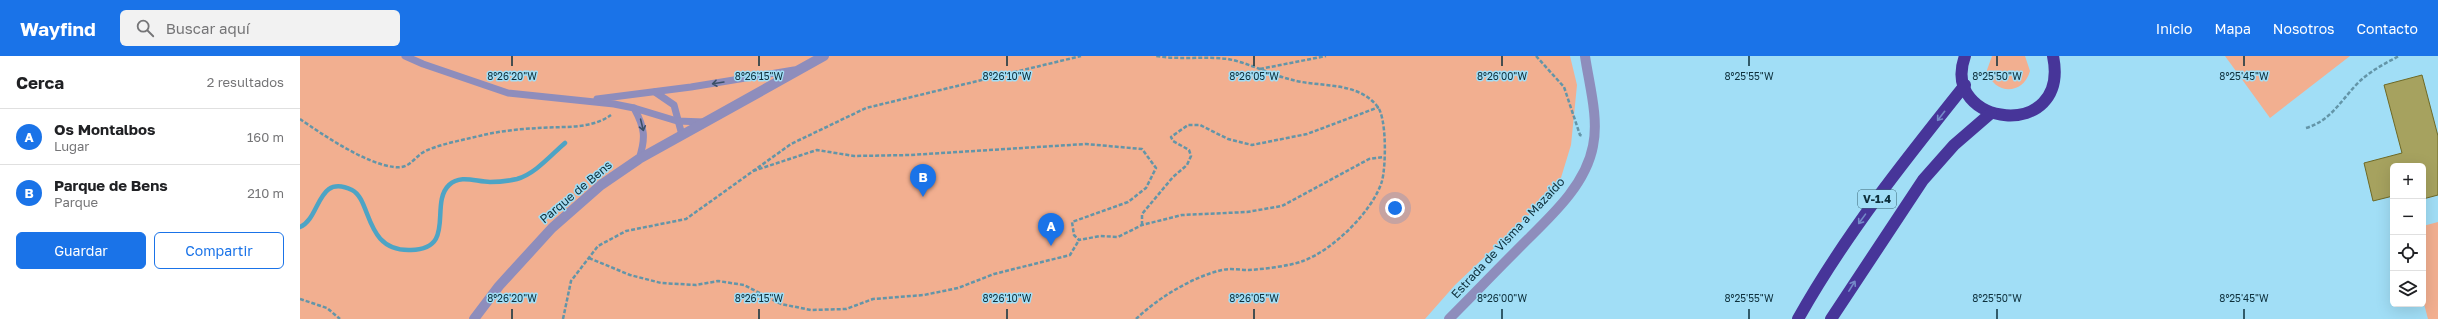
<!DOCTYPE html>
<html lang="es">
<meta charset="utf-8">
<style>
body{margin:0;font-family:"Golos Text",sans-serif;background:#f2f2f2;color:#202124}
.controls{position:absolute;right:12px;bottom:12px;display:grid;overflow:hidden;border-radius:6px;box-shadow:0 4px 16px #0002}
.controls button{width:36px;height:36px;display:grid;place-items:center;padding:0;border:0;border-bottom:1px solid #e0e0e0;background:#fff;color:#202124;font:20px sans-serif}
.you{position:absolute;left:1095px;top:152px;width:14px;height:14px;margin:-10px;border:3px solid #fff;border-radius:50%;background:#1a73e8;box-shadow:0 0 0 6px #1a73e833}
.badge{display:grid;place-items:center;width:26px;height:26px;border-radius:50%;background:#1a73e8;color:#fff;font-size:13px;font-weight:700}
.pin{position:absolute;translate:-50% -33px;filter:drop-shadow(0 1px 2px #0008)}
.pin::after{content:'';position:absolute;top:21px;width:14px;height:12px;background:inherit;clip-path:polygon(0 0,100% 0,50% 100%)}
.list{margin:0;padding:0;list-style:none}
h2{display:flex;justify-content:space-between;align-items:center;height:52px;margin:0;padding:0 16px;font-size:17px}
h2 small{font-size:13px;font-weight:400;color:#757577}
.list li{display:grid;grid-template-columns:26px 1fr auto;gap:12px;align-items:center;box-sizing:border-box;height:56px;padding:0 16px;border-top:1px solid #e0e0e0}
.list b{display:block;font-size:15px;white-space:nowrap}
.list p{margin:0;font-size:13px;white-space:nowrap;color:#757577}
.list em{font-size:13px;font-style:normal;color:#757577}
.actions{display:flex;gap:8px;padding:12px 16px}
.actions a{flex:1;padding:9px 0;border:1px solid #1a73e8;border-radius:6px;text-align:center;font-size:14px;color:#1a73e8}
.actions .main{background:#1a73e8;color:#fff}
.icon{flex:none;width:22px;height:22px;fill:none;stroke:currentColor;stroke-width:2;stroke-linecap:round;stroke-linejoin:round}
.map{position:relative;flex:none;width:2138px;height:263px;overflow:hidden}
header{display:flex;align-items:center;gap:24px;box-sizing:border-box;height:56px;padding:0 20px;background:#1a73e8;color:#fff}
header strong{font-size:19px}
nav{display:flex;gap:22px;margin-inline-start:auto;font-size:14px}
.search{width:280px;height:36px;background:#f2f2f2;display:flex;align-items:center;gap:10px;box-sizing:border-box;padding:0 14px;border-radius:6px;color:#757577;font-size:15px}
main{display:flex}
aside{flex:1;background:#fff}
.map>svg:first-child{display:block}
.green{fill:#f2af90}
.lines{fill:none;stroke-linecap:round;stroke-linejoin:round}
.stream{stroke:#4da4c5;stroke-width:4.5}
.building{fill:#a6a25f;stroke:#6e6925}
.path{stroke:#6395a8;stroke-width:2.5;stroke-dasharray:4 2;stroke-linecap:butt}
.lane{stroke:#8e8dbc;stroke-width:7}
.street{stroke:#8e8dbc;stroke-width:10}
.highway{stroke:#473599;stroke-width:12}
.oneway{stroke:#3a5068}
.oneway2{stroke:#748ac8}
.ticks{fill:none;stroke:#0d2f3b;stroke-width:1.5}
.labels{text-anchor:middle;stroke-width:3;stroke-linejoin:round;paint-order:stroke}
.shield{fill:#a1def6;stroke:#396473;stroke-width:1}
.shield-label{font-size:11px;font-weight:bold;fill:#0d2f3b}
.street-label{font-size:12px;fill:#0d2f3b;stroke:#a1def6}
.ticks-label{font-size:10px;text-anchor:middle;fill:#0d2f3b;stroke:#a1def6;stroke-width:3;stroke-linejoin:round;paint-order:stroke}
</style>
<header>
<strong>Wayfind</strong>
<div class="search"><svg class="icon" aria-label="search" viewBox="0 0 24 24"><circle cx="10" cy="10" r="6"/><path d="M15 15l6 6"/></svg>Buscar aquí</div>
<nav><a>Inicio</a><a>Mapa</a><a>Nosotros</a><a>Contacto</a></nav>
</header>
<main>
<aside>
<h2>Cerca<small>2 resultados</small></h2>
<ul class="list">
<li><span class="badge">A</span><div><b>Os Montalbos</b><p>Lugar</p></div><em>160 m</em></li>
<li><span class="badge">B</span><div><b>Parque de Bens</b><p>Parque</p></div><em>210 m</em></li>
</ul>
<div class="actions"><a class="main">Guardar</a><a>Compartir</a></div>
</aside>
<div class="map">
<svg width="2138" height="263" viewBox="0 0 2138 263">
<rect width="100%" height="100%" fill="#a1def6"/>
<!-- green -->
<g class="green">
<path d="M0,0H1270L1277,29L1271,89L1260,125L1231,157L1155,229L1125,263H0Z"/>
<path d="M1692,0H1725L1730,15C1723,40 1693,39 1687,14Z"/>
<path d="M1925,0H2050L1970,62Z"/>
<path d="M2138,166V263H2128L2123,244V170Z"/>
</g>
<g class="lines">
<!-- stream -->
<path class="stream" d="M0,171C21,162 17,117 52,134C72,144 64,196 111,194C157,193 129,148 149,129C161,118 176,126 190,126C199,126 208,125 217,123C235,118 251,99 265,87"/>
</g>
<!-- building -->
<path class="building" d="M2122,19L2138,80V139L2123,143V110H2093V140L2073,145L2064,107L2102,97L2084,29Z"/>
<g class="lines">
<!-- path -->
<g class="path">
<path d="M1236,0L1264,31L1280,79L1283,80"/>
<path d="M960,13L1026,0"/>
<path d="M0,63C23,79 66,108 94,111C109,113 112,104 122,97C134,89 168,83 183,79C201,75 220,73 238,72C262,70 290,74 311,59"/>
<path d="M2006,72C2030,65 2040,46 2056,29C2068,16 2084,8 2099,0"/>
<path d="M453,115L517,94L554,100L611,99L786,88L842,93L856,112L846,132L828,146L772,166L774,179L779,184L800,180L818,181L842,169L882,159L947,156L982,150L1069,103L1084,101"/>
<path d="M842,169V158L873,121L887,109L891,100L889,94L873,85L871,81L888,69H900L928,83L952,89L1007,78L1079,51"/>
<path d="M289,202L330,219L361,227L396,229L418,225L444,229L481,248L511,254L546,253L573,243L624,239L658,232L694,218L770,199L779,184"/>
<path d="M0,243L27,252L40,263"/>
<path d="M263,263L271,225L298,190L326,175L386,163L491,88L566,52L781,0"/>
<path d="M836,263C858,242 892,221 922,214C931,212 940,214 949,214C964,213 990,210 1003,205C1033,194 1073,155 1082,125C1086,110 1087,61 1077,50C1056,24 1017,32 989,23C969,18 949,7 928,3C905,0 880,4 856,0"/>
</g>
<!-- lane -->
<g class="lane">
<path d="M105,0L123,8L208,37L314,48L334,52C345,72 346,82 339,103"/>
<path d="M355,36L374,49L382,79"/>
<path d="M297,43L391,31L494,14"/>
<path d="M334,52L377,65L404,66"/>
</g>
<!-- street -->
<g class="street">
<path d="M174,263L199,230L252,172L301,129L339,103L524,0"/>
<path d="M1149,263C1171,241 1193,218 1215,196C1244,166 1285,133 1293,90C1299,62 1289,28 1285,0"/>
</g>
<!-- highway -->
<g class="highway">
<path d="M1665,0C1639,71 1771,87 1753,0"/>
<path d="M1498,263C1545,179 1605,104 1665,29"/>
<path d="M1531,263L1623,124L1654,89L1691,57"/>
</g>
</g>
<!-- one-way arrows -->
<defs><path id="oneway-shaft" d="M-6 0H5M1.5-3L5.5 0L1.5 3" fill="none" stroke-width="1.6" stroke-linecap="round" stroke-linejoin="round"/></defs>
<g class="oneway">
<use href="#oneway-shaft" transform="translate(418 27) rotate(171)"/>
<use href="#oneway-shaft" transform="translate(342 69) rotate(76)"/>
</g>
<g class="oneway2">
<use href="#oneway-shaft" transform="translate(1641 60) rotate(128)"/>
<use href="#oneway-shaft" transform="translate(1562 163) rotate(126)"/>
<use href="#oneway-shaft" transform="translate(1552 230) rotate(-58)"/>
</g>
<!-- ticks -->
<path class="ticks" d="M212,0V10M459,0V10M707,0V10M954,0V10M1202,0V10M1449,0V10M1697,0V10M1944,0V10M212,253V263M459,253V263M707,253V263M954,253V263M1202,253V263M1449,253V263M1697,253V263M1944,253V263"/>
<g class="labels">
<!-- shield labels -->
<rect class="shield" x="1558" y="134" width="38" height="18" rx="3"/>
<g class="shield-label">
<text x="1577" y="147">V-1.4</text>
</g>
<!-- street labels -->
<g class="street-label">
<text transform="translate(276 136) rotate(-40)" y="4">Parque de Bens</text>
<text transform="translate(1208 182) rotate(-47)" y="4">Estrada de Visma a Mazaído</text>
</g>
</g>
<g class="ticks-label">
<text x="212" y="24">8°26'20"W</text>
<text x="459" y="24">8°26'15"W</text>
<text x="707" y="24">8°26'10"W</text>
<text x="954" y="24">8°26'05"W</text>
<text x="1202" y="24">8°26'00"W</text>
<text x="1449" y="24">8°25'55"W</text>
<text x="1697" y="24">8°25'50"W</text>
<text x="1944" y="24">8°25'45"W</text>
<text x="212" y="246">8°26'20"W</text>
<text x="459" y="246">8°26'15"W</text>
<text x="707" y="246">8°26'10"W</text>
<text x="954" y="246">8°26'05"W</text>
<text x="1202" y="246">8°26'00"W</text>
<text x="1449" y="246">8°25'55"W</text>
<text x="1697" y="246">8°25'50"W</text>
<text x="1944" y="246">8°25'45"W</text>
</g>
</svg>
<div class="controls">
<button>+</button>
<button>−</button>
<button><svg class="icon" aria-label="locate" viewBox="0 0 24 24"><circle cx="12" cy="12" r="6"/><path d="M12 2v4M12 18v4M2 12h4M18 12h4"/></svg></button>
<button><svg class="icon" aria-label="layers" viewBox="0 0 24 24"><path d="M12 4l9 5-9 5-9-5zM3 14l9 5 9-5"/></svg></button>
</div>
<div class="you"></div>
<div class="pin badge" style="left:751px;top:190px">A</div>
<div class="pin badge" style="left:623px;top:141px">B</div>
</div>
</main>
